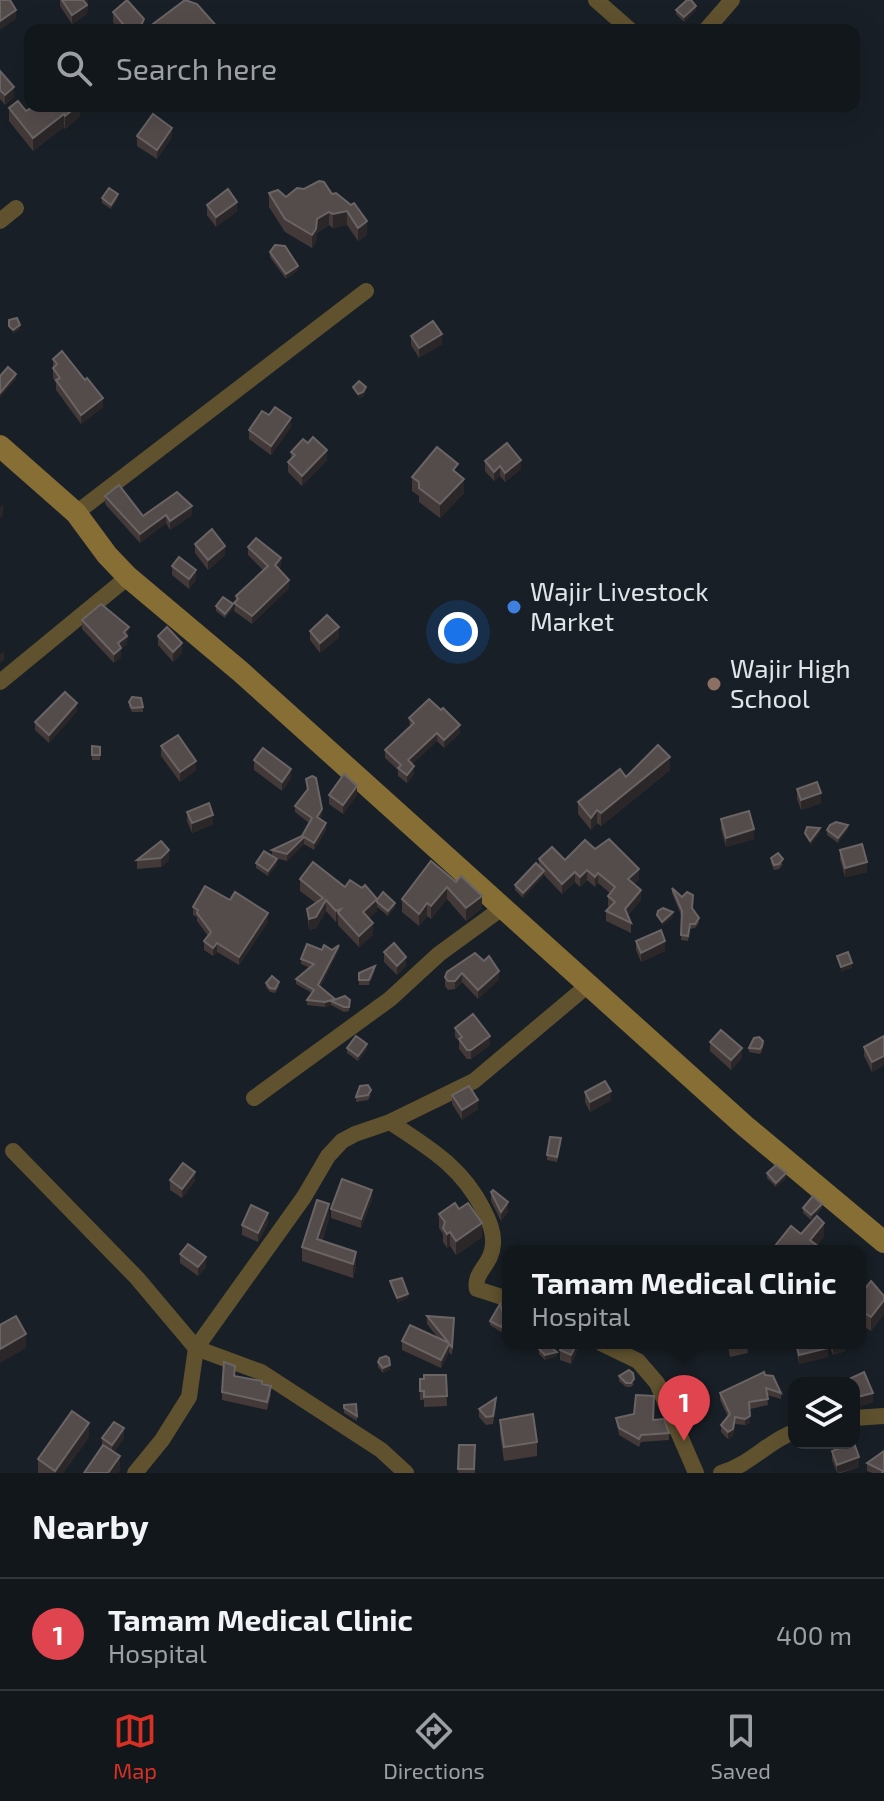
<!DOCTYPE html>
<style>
body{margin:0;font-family:"Exo 2",sans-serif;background:#1f2429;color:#f1f3f6}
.controls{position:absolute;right:24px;bottom:24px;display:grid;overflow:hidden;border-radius:16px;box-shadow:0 8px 32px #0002}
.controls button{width:72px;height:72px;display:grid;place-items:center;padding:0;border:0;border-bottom:2px solid #31363b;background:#12171c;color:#f1f3f6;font:40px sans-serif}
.you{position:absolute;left:458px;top:632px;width:28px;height:28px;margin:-20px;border:6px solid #fff;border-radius:50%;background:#1a73e8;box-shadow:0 0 0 12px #1a73e833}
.badge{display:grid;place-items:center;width:52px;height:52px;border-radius:50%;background:#d93025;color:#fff;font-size:26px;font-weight:700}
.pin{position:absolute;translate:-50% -66px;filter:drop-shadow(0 2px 4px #0008)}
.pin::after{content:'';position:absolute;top:42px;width:28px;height:24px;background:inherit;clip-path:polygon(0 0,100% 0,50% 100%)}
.popup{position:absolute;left:502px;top:1245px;width:364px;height:104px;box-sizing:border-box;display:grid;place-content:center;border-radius:16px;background:#12171c;filter:drop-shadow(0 2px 6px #0005);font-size:26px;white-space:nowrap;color:#9c9fa3}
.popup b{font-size:30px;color:#f1f3f6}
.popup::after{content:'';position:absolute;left:50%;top:100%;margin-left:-16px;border:16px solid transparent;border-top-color:#12171c}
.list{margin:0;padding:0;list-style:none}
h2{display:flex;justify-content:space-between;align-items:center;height:104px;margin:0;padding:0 32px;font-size:34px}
h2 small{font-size:26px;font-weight:400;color:#9c9fa3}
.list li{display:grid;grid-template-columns:52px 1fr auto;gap:24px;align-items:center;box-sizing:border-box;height:112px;padding:0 32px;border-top:2px solid #31363b}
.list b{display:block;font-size:30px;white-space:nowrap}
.list p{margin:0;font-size:26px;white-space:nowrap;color:#9c9fa3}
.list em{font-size:26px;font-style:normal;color:#9c9fa3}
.icon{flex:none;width:44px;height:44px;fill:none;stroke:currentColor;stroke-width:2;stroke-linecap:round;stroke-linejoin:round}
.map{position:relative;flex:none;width:884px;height:1473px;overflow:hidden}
.search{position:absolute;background:#12171c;box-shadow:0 8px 32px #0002;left:24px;right:24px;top:24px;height:88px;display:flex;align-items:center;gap:20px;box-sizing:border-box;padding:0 28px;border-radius:16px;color:#9c9fa3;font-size:30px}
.sheet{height:216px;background:#12171c}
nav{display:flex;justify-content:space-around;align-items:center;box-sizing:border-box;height:112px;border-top:2px solid #31363b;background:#12171c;font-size:22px;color:#9c9fa3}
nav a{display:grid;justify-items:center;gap:4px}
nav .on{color:#d93025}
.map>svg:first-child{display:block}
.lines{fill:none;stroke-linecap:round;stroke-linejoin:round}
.street{stroke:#60522f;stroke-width:16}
.secondary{stroke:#866e35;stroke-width:22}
.wall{fill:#433938}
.shaded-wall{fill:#2b2729}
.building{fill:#544b4b;stroke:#6a6464;stroke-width:2}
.shop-dot{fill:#3f7fe0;stroke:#181f26;stroke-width:3}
.education-dot{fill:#8d6e63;stroke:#181f26;stroke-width:3}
.labels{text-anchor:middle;stroke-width:7;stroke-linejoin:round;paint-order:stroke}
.poi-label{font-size:26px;fill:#e0e5e9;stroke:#181f26;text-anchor:start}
</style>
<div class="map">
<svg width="884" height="1473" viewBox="0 0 884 1473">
<rect width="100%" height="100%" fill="#181f26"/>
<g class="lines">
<!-- street -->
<g class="street">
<path d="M596,0L630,30"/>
<path d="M706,30L732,0"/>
<path d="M0,221L16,208"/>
<path d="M76,513L366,291"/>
<path d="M0,682L128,577"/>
<path d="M254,1098L390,999L439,954L502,908"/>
<path d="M390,1122C429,1148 461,1166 483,1209C489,1220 494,1232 493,1244C492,1265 473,1272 477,1289L508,1299"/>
<path d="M13,1151L137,1278L196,1348L261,1372L381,1450L406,1473"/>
<path d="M601,1343L638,1361L657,1383L696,1473"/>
<path d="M854,1418L884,1416"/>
<path d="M135,1473L162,1440L189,1397L196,1348L304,1197L328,1156L342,1141L355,1134L390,1122L474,1081L587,986"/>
<path d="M721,1473C750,1465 768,1441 794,1432"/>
</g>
<!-- secondary -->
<path class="secondary" d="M0,446L76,513L107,555L128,577L241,672L745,1126L884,1242"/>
</g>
<!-- wall -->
<g class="wall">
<path d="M60,0H88L87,14L72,24L60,6Z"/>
<path d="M676,10H696L684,22L676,14Z"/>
<path d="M113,12L144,30H119L113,22Z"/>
<path d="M0,71L14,97L5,105L0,99Z"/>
<path d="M80,106V116L65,129L64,127L33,151L9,121V108L26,111Z"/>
<path d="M137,136L172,137L157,159L137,146Z"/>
<path d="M269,193L286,197L332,194L367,235L358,241L347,225L333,228L329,225L317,233L316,242L312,248L285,232L269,207Z"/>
<path d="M102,198L118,199L111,209L102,203Z"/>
<path d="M207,205L237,211L216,227L207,215Z"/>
<path d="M270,252L298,270L286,279L270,257Z"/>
<path d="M411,336L442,344L419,358L411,345Z"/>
<path d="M53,359L103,407L81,424L56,390V383L53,378Z"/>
<path d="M269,415L291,427L271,455L249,439V430Z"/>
<path d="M291,452L327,460L302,486L288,472V462L291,459Z"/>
<path d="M485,461L521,469L505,482L500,476L494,481L485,471Z"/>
<path d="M458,474L464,493L440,518L419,502V496L412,491V477Z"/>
<path d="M105,496L143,516L192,506V515L170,530L166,523L140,543L105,504Z"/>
<path d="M195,544L225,555L208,570L195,553Z"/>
<path d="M248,547L281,566L279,569L289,588L252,624L234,611L236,596L263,570L248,555Z"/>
<path d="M172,566L196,580L189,589L172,575Z"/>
<path d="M216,606L233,609L225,618L216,611Z"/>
<path d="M82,620L129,636L127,637V644L121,649V657L114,663L82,629Z"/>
<path d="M310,631L339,637L320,653L310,640Z"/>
<path d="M158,636L182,653L173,662L158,645Z"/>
<path d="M129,702L143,707V712H132L129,707Z"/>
<path d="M77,711L49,743L35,730V722Z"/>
<path d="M409,718L460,733L444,748L437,741L412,764L414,774L407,783L398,776V770L385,758V750L410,727Z"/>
<path d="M92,746L100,747V760H92Z"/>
<path d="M161,746L196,770L180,782L161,756Z"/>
<path d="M254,760L291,778L282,791L254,770Z"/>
<path d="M670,770L601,826L597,823L591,830L578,814V802L626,777Z"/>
<path d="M306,779L322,816L320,819L326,830L314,850L304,844L287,861L275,858L277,864L268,876L256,868V863L272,856V850L302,836L309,823L295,812V806L307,790Z"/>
<path d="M797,789L821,803L801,810L797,799Z"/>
<path d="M329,795H357L343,814L329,804Z"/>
<path d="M187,812L213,824L192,833L187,821Z"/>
<path d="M721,819L754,839L726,847L721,829Z"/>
<path d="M848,829L838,843L827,835V830Z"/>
<path d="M161,841L169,860L161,867L137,869V860Z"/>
<path d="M595,849L639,879L634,884L641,900L628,915L631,923V933L606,921V911L610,908L608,906V896L610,893L598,883L595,887L587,880L580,887L575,882L562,894L544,875L523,898L515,890V885L539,866V859L565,860Z"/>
<path d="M840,850L867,872L845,877L840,859Z"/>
<path d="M771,858L783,864L779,869L774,870L771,863Z"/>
<path d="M431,861L482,908L466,921L447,899L431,919L427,916L419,926L402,912V899Z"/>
<path d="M300,879L345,887L395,907L388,916L377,907V911L369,918L373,935L359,947L338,925V921L336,922L326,911L316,928L309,930L307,909L316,903L300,891Z"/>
<path d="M672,888L693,908L699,923L695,928L690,929L688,941L681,940V915L672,893Z"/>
<path d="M193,907L268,922L239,965L217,952L213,956L204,950V941L208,936L197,921V917L193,915Z"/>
<path d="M636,941L665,951L641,962L636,950Z"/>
<path d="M339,949L320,987L335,999L350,1000L349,1011L344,1012L331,1005L325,1007L307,1005V1000L312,993L296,984V979L310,968L301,964V959L322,950Z"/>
<path d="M384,952L406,966L397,975L384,962Z"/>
<path d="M484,961L499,979L478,999L462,982L455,989L448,990L445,986V977Z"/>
<path d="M375,971L369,985H359V973Z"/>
<path d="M266,983L279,986L275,993L270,992L266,987Z"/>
<path d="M455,1028L490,1045L471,1059H467L459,1049V1041L455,1037Z"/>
<path d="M884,1036V1065L872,1072L864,1056V1047Z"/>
<path d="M710,1042L742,1058L731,1070L710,1051Z"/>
<path d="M763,1046L762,1051L760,1054L749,1052V1048Z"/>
<path d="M347,1048L367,1049L358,1061L347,1053Z"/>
<path d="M585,1092L611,1100L590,1112L585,1102Z"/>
<path d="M371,1095L368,1100L356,1102V1097Z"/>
<path d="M452,1095L478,1109L462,1120L452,1104Z"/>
<path d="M561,1143L557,1162L547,1160V1155Z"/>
<path d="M767,1173L786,1178L776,1187L767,1178Z"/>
<path d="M170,1180L195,1181L182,1198L170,1190Z"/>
<path d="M491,1192L508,1212L501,1221L491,1201Z"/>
<path d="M372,1199L361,1228L331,1218V1209Z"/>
<path d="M803,1208H822L811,1220L803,1213Z"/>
<path d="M459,1209L482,1237L456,1255L450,1246L447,1248L443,1242V1234L439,1228V1214Z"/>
<path d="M329,1218L322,1241L356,1266L353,1278L302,1261V1247Z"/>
<path d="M268,1223L258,1242L242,1235V1225Z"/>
<path d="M180,1254L206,1267L198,1276L180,1263Z"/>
<path d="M860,1287L864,1290L884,1296V1314L871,1331L860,1324Z"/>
<path d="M427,1316L454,1326L452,1355L449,1352L441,1368L402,1350V1341L438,1338L427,1324Z"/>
<path d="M490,1321L505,1325L501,1332L490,1325Z"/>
<path d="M564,1343H581L571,1364L560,1360V1350Z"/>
<path d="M727,1343H747L748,1353L730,1357Z"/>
<path d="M795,1343H827L828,1357L799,1364Z"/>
<path d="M828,1343H845V1351L833,1355Z"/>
<path d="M539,1349L557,1356L545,1360L539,1354Z"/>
<path d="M378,1362L390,1369L383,1373L378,1367Z"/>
<path d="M864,1372L873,1393V1402L857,1407L854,1401V1383H849V1379Z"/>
<path d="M446,1375L447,1406L424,1407V1400H420V1379Z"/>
<path d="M765,1375L781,1393V1399L767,1395L768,1405L750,1409V1423L745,1425L735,1424L733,1436L728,1439L721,1432V1425L728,1417L720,1400V1393Z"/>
<path d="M235,1376L262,1384L271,1394L267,1410L222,1400V1392Z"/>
<path d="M619,1376L634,1384L631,1387H626L619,1381Z"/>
<path d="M356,1404L357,1421L344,1413V1405Z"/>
<path d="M496,1406L493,1424L486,1425L479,1417V1409Z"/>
<path d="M616,1418L653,1420L669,1433V1440L641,1442L639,1447L619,1435Z"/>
<path d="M500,1420L537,1442V1456L504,1461L500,1434Z"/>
<path d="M89,1437L63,1473H38V1459Z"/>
<path d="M102,1438H124L114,1452L120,1470L118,1473H84L102,1445Z"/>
<path d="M459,1445H475V1473H458Z"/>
<path d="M832,1451L859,1467L841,1473H837L832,1460Z"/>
<path d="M884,1451V1473H872L867,1471V1463Z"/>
</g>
<!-- shaded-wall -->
<g class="shaded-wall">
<path d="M83,0H88L87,14L72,24V15Z"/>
<path d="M696,6V10L684,22V17Z"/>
<path d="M16,10V19L0,30V21Z"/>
<path d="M14,87V97L5,105V95Z"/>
<path d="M77,106H80V116L65,129V116Z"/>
<path d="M64,114V127L33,151V138Z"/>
<path d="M172,128V137L157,159V150Z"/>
<path d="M118,194V199L111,209V205Z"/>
<path d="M237,202V211L216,227V217Z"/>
<path d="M347,211V225L333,228V214Z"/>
<path d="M329,212V225L317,233L316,242L312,248V235L317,219Z"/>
<path d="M367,221V235L358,241V228Z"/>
<path d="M298,266V270L286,279V274Z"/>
<path d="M20,325V330L13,334V330Z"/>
<path d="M442,334V344L419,358V348Z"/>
<path d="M16,374V379L0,398V393Z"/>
<path d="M366,387V392L363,397L358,398V394Z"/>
<path d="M103,398V407L81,424V415Z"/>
<path d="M291,418V427L271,455V446Z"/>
<path d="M327,450V460L302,486V476Z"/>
<path d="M521,460V469L505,482V473Z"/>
<path d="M500,466V476L494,481V472Z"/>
<path d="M464,479V493L440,518V504Z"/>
<path d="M3,504V515L0,518V508Z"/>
<path d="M192,506V515L170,530V521Z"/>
<path d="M166,515V523L140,543V534Z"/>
<path d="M225,546V555L208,570V560Z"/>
<path d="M281,558V566L275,574V565Z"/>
<path d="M196,570V580L189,589V579Z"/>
<path d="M289,580V588L252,624V616Z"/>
<path d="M233,604V609L225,618V614Z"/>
<path d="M129,627L127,644L121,649V657L114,663V654L118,643L124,632Z"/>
<path d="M339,627V637L320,653V643Z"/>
<path d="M182,643V653L173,662V652Z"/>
<path d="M4,651V660L0,663V654Z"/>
<path d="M77,703V711L49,743V735Z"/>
<path d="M460,725V733L444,748V740Z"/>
<path d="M437,733V741L408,768V760Z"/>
<path d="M670,757V770L601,826V813Z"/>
<path d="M196,761V770L180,782V772Z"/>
<path d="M414,766V774L407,783V775Z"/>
<path d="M291,769V778L282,791V782Z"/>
<path d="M357,786V795L343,814V805Z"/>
<path d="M821,793V803L801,810V800Z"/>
<path d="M322,809V816L317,824V817Z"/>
<path d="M597,810V823L591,830V818Z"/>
<path d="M213,815V824L192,833V823Z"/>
<path d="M326,823V830L314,850V843Z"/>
<path d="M848,825V829L838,843V838Z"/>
<path d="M820,828V833L810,846V841Z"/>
<path d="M754,829V839L726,847V838Z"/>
<path d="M304,837V844L287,861V854Z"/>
<path d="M169,850V860L161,867V858Z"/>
<path d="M277,859V864L268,876V871Z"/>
<path d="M867,862V872L845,877V868Z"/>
<path d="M639,869V879L628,889V879Z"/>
<path d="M587,870V880L580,887V877Z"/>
<path d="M544,871V876L523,898V893Z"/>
<path d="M575,872V882L562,894V884Z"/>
<path d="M598,873V883L595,887V877Z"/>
<path d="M447,887V899L431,919V906Z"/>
<path d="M641,890V900L625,919V909Z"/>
<path d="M482,896V908L466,921V908Z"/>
<path d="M377,899V911L363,924V912Z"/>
<path d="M326,900V911L316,928L309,930V919Z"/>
<path d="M395,903V907L388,916V911Z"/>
<path d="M427,903V916L419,926V914Z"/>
<path d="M341,909L338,913V921L336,922V911Z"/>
<path d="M673,912V917L662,926V922Z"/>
<path d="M268,913V922L239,965V957Z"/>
<path d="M373,923V935L359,947V936Z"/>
<path d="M665,941V951L641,962V953Z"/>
<path d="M217,943V952L213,956V948Z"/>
<path d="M339,945V949L318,990V985Z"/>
<path d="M406,957V966L397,975V966Z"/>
<path d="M852,963V968L841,972V967Z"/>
<path d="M375,966V971L369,985V980Z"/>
<path d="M499,971V979L478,999V990Z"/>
<path d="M462,973V982L455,989V981Z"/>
<path d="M335,999L331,1001V1005L325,1007V1002Z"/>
<path d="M490,1036V1045L471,1059V1050Z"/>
<path d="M367,1044V1049L358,1061V1056Z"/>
<path d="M742,1048V1058L731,1070V1060Z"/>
<path d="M884,1056V1065L872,1072V1062Z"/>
<path d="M611,1091V1100L590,1112V1102Z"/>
<path d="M478,1100V1109L462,1120V1110Z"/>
<path d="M195,1172V1181L182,1198V1189Z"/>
<path d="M786,1173V1178L776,1187V1183Z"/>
<path d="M372,1190V1199L361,1228V1219Z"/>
<path d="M508,1202V1212L501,1221V1212Z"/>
<path d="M329,1204V1218L317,1253V1239Z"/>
<path d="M822,1204V1208L811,1220V1215Z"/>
<path d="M268,1213V1223L258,1242V1233Z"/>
<path d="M482,1223V1237L456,1255V1241Z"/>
<path d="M824,1223V1237L813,1251L810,1240Z"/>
<path d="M450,1232V1246L447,1248V1234Z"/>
<path d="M356,1252V1266L353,1278V1264Z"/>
<path d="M206,1257V1267L198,1276V1267Z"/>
<path d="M408,1294V1298L397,1303V1298Z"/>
<path d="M884,1300V1314L871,1331V1317Z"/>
<path d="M26,1334V1348L0,1363V1349Z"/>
<path d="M577,1343H581L571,1364V1355Z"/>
<path d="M840,1343H845V1351L833,1355V1345Z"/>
<path d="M449,1344V1352L441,1368V1360Z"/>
<path d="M828,1348V1357L799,1364V1355Z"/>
<path d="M557,1352V1356L545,1360V1355Z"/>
<path d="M390,1365V1369L383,1373V1368Z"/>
<path d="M873,1393V1402L857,1407V1397Z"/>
<path d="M750,1416V1423L745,1425V1419Z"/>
<path d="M735,1417L733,1436L728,1439V1432Z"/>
<path d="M89,1423V1437L63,1473H55Z"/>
<path d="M124,1428V1438L112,1455V1445Z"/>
<path d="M120,1456V1470L118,1473H108Z"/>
<path d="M859,1457V1467L837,1473V1465Z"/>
</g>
<!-- building -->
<g class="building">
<path d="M0,0H10L16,10L0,21Z"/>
<path d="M62,0H83L87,5L72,15Z"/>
<path d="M127,0L144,19L139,30H128L113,12Z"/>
<path d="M185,0L197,4L220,30H145Z"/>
<path d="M687,0H691L696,6L684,17L676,10Z"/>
<path d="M72,25L75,30H64Z"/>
<path d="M0,71L14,87L5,95L0,90Z"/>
<path d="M18,101L26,111L34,106H77L65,116L64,114L33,138L9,108Z"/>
<path d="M153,114L172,128L157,150L137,136Z"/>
<path d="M319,181L324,182L332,194L336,193L351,205L354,203L367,221L358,228L347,211L333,214L329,212L317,219L316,229L312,235L285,219L269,193L278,190L286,197L297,188L304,189Z"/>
<path d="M109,188L118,194L111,205L102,198Z"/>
<path d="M228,189L237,202L216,217L207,205Z"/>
<path d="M275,245L285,246L298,266L286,274L270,252Z"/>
<path d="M17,318L20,325L13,330L9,326V320Z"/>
<path d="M433,321L442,334L419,348L411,336Z"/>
<path d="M62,351L85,380L87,378L103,398L81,415L56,380L60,378L53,368L57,364L53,359Z"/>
<path d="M8,367L16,374L0,393V376Z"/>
<path d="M359,381L366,387L363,392L358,394L353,387Z"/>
<path d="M275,407L291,418L271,446L249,430L262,411L269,415Z"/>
<path d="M313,437L327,450L302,476L288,462L295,455L291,452L303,439L308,443Z"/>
<path d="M507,443L521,460L505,473L500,466L494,472L485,461Z"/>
<path d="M437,447L458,464L453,470L464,479L440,504L419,488V482L412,477Z"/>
<path d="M119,485L143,516L177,492L192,506L170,521L166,515L140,534L105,496Z"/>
<path d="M212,529L225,546L208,560L195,544Z"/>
<path d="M256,538L281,558L275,565L289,580L252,616L234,603L238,599L236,596L268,566L248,547Z"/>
<path d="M179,557L196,570L189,579L172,566Z"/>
<path d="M223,597L233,604L225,614L216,606Z"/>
<path d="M101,604L129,627L124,632L127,636L118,643L121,648L114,654L82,620Z"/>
<path d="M327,615L339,627L320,643L310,631Z"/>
<path d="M167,627L182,643L173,652L158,636Z"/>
<path d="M65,692L77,703L49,735L35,722Z"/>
<path d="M132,697L141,698L143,707L132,708L129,702Z"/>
<path d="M429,699L441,710L443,708L460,725L444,740L437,733L408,760L414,766L407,775L398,768L401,765L385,750L414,723L409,718Z"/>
<path d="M178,735L196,761L180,772L161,746Z"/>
<path d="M658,745L670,757L601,813L597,810L591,818L578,802L620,769L626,777Z"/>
<path d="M92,746L100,747V755H92Z"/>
<path d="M263,748L291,769L282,782L254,760Z"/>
<path d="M344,774L357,786L343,805L329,795Z"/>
<path d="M312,776L316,778L322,809L317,817L326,823L314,843L304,837L287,854L272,850L302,836L312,818L295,806L308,789L306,779Z"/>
<path d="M817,782L821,793L801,800L797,789Z"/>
<path d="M209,803L213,815L192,823L187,812Z"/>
<path d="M749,811L754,829L726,838L721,819Z"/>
<path d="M836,822L848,825L838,838L827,830L830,825Z"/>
<path d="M807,827L820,828L810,841L805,833Z"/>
<path d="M609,839L639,869L628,879L641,890L625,909L631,923L606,911L615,902L608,896L615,887L598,873L595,877L587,870L580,877L575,872L562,884L539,859L552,847L565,860L585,840L595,849Z"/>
<path d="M161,841L169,850L161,858L137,860Z"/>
<path d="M862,844L867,862L845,868L840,850Z"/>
<path d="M264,851L277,859L268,871L256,863Z"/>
<path d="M778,853L783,859L779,864L774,865L771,858Z"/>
<path d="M431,861L456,882L461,876L482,896L466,908L447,887L431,906L427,903L419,914L402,899Z"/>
<path d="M313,862L345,887L350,880L362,888L365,885L377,899L363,912L373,923L359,936L338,913L341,909L336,911L326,900L316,917L309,919L307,909L323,898L300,879Z"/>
<path d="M536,863L544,871L523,893L515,885Z"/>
<path d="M205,886L230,900L235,892L268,913L239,957L217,943L213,948L204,941L211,932L197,913L198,910L193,907Z"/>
<path d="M672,888L682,897L687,892L693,895L692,908L699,918L695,924H690L688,936L681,935L682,911Z"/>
<path d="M383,892L395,903L388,911L377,902V900Z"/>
<path d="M663,908L673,912L662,922L657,915L658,911Z"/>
<path d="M661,930L665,941L641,953L636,941Z"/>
<path d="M394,943L406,957L397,966L384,952Z"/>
<path d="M307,944L322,950L324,945L332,950L339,945L318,985L335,999L325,1002L307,1000L314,990L296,979L314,964L301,959Z"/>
<path d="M848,952L852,963L841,967L837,956Z"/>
<path d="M475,953L484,961L489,956L499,971L478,990L462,973L455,981H448L445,977L447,972Z"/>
<path d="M375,966L369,980H359V973Z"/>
<path d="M272,976L279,982L275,989L270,988L266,983Z"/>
<path d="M345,996L350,1000L349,1007H344L331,1001Z"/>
<path d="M473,1014L490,1036L471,1050H467L459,1039L462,1037L455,1028Z"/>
<path d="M721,1030L742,1048L731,1060L710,1042Z"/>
<path d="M356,1036L367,1044L358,1056L347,1048Z"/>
<path d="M884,1036V1056L872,1062L864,1047Z"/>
<path d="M759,1037L763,1041L762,1046L760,1049L749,1048L754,1038Z"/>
<path d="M605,1081L611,1091L590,1102L585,1092Z"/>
<path d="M368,1085L371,1090L368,1095L356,1097L360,1086Z"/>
<path d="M469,1086L478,1100L462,1110L452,1095Z"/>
<path d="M550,1137L561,1138L557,1157L547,1155Z"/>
<path d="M183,1163L195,1172L182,1189L170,1180Z"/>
<path d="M776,1165L786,1173L776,1183L767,1173Z"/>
<path d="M342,1179L372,1190L361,1219L331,1209Z"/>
<path d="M493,1190L508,1202L501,1212L491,1192Z"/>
<path d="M813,1196L822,1204L811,1215L803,1208Z"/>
<path d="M317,1200L329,1204L317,1239L356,1252L353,1264L302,1247Z"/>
<path d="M455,1203L459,1209L468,1203L482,1223L456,1241L450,1232L447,1234L443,1228L445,1222L439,1214Z"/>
<path d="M251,1205L268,1213L258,1233L242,1225Z"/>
<path d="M817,1216L824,1223L810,1240L819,1247L816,1251H771L791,1226L801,1234Z"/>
<path d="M188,1244L206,1257L198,1267L180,1254Z"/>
<path d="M402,1278L408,1294L397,1298L390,1281Z"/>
<path d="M871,1281L884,1296V1300L871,1317L860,1310L864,1305L860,1302V1287L864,1290Z"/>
<path d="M500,1304L505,1320L501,1327L490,1321Z"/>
<path d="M16,1316L26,1334L0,1349V1325Z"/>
<path d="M427,1316L454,1318L452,1347L449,1344L441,1360L402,1341L410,1325L449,1343Z"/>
<path d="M544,1343H545L557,1352L545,1355L539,1349Z"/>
<path d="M564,1343H577L571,1355L560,1350Z"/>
<path d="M729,1343H747L748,1344L730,1347Z"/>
<path d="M796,1343H827L828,1348L799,1355Z"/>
<path d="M386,1356L389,1358L390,1365L383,1368L378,1362L380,1358Z"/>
<path d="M224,1362L235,1366L234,1376L262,1381V1384L271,1386L267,1402L222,1392Z"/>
<path d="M629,1370L633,1373L634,1379L631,1383H626L619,1376Z"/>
<path d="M764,1372L765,1375L773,1376L781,1393L766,1388L768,1399L749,1402L750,1416L745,1419L735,1417L733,1429L728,1432L721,1425L730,1414L720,1393Z"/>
<path d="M864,1372L873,1393L857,1397L854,1391V1383H850L849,1379Z"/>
<path d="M424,1375H446L447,1396L424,1397V1391H420V1379H424Z"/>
<path d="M636,1395L654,1396L653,1420L664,1419L669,1433L641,1435L639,1439L619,1428L616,1418L634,1414Z"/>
<path d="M496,1398L493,1416L486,1417L479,1409Z"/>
<path d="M356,1404L357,1416L344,1408V1405Z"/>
<path d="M72,1411L89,1423L55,1471L38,1459Z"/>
<path d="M533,1414L537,1442L504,1447L500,1420Z"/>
<path d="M114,1422L124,1428L112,1445L102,1438Z"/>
<path d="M854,1443L859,1457L837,1465L832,1451Z"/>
<path d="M103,1445L120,1456L108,1473H84Z"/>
<path d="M459,1445H475L474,1469H458Z"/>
<path d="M884,1451V1473H882L883,1471L867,1463Z"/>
</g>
<!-- markers -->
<circle class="shop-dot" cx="514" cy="607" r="8"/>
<circle class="education-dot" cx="714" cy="684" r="8"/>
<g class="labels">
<!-- poi labels -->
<g class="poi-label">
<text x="530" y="601">Wajir Livestock<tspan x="530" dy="30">Market</tspan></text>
<text x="730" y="678">Wajir High<tspan x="730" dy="30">School</tspan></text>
</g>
</g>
</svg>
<div class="controls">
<button><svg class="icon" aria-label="layers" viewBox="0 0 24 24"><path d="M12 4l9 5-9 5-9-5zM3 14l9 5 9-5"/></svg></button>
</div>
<div class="you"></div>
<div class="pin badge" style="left:684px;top:1441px;background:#e0444e">1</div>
<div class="popup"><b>Tamam Medical Clinic</b>Hospital</div>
<div class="search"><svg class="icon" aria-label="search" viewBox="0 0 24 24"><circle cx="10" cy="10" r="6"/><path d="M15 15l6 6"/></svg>Search here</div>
</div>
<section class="sheet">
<h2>Nearby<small></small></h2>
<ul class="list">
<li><span class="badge" style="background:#e0444e">1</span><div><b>Tamam Medical Clinic</b><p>Hospital</p></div><em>400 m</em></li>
</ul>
</section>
<nav>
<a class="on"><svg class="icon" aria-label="map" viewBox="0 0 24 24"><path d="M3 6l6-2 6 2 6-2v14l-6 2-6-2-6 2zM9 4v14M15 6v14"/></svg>Map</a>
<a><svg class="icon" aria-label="directions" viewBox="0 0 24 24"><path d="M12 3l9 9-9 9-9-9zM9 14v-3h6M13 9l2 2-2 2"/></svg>Directions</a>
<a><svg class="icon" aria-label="saved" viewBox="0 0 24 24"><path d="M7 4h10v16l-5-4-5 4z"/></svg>Saved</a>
</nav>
